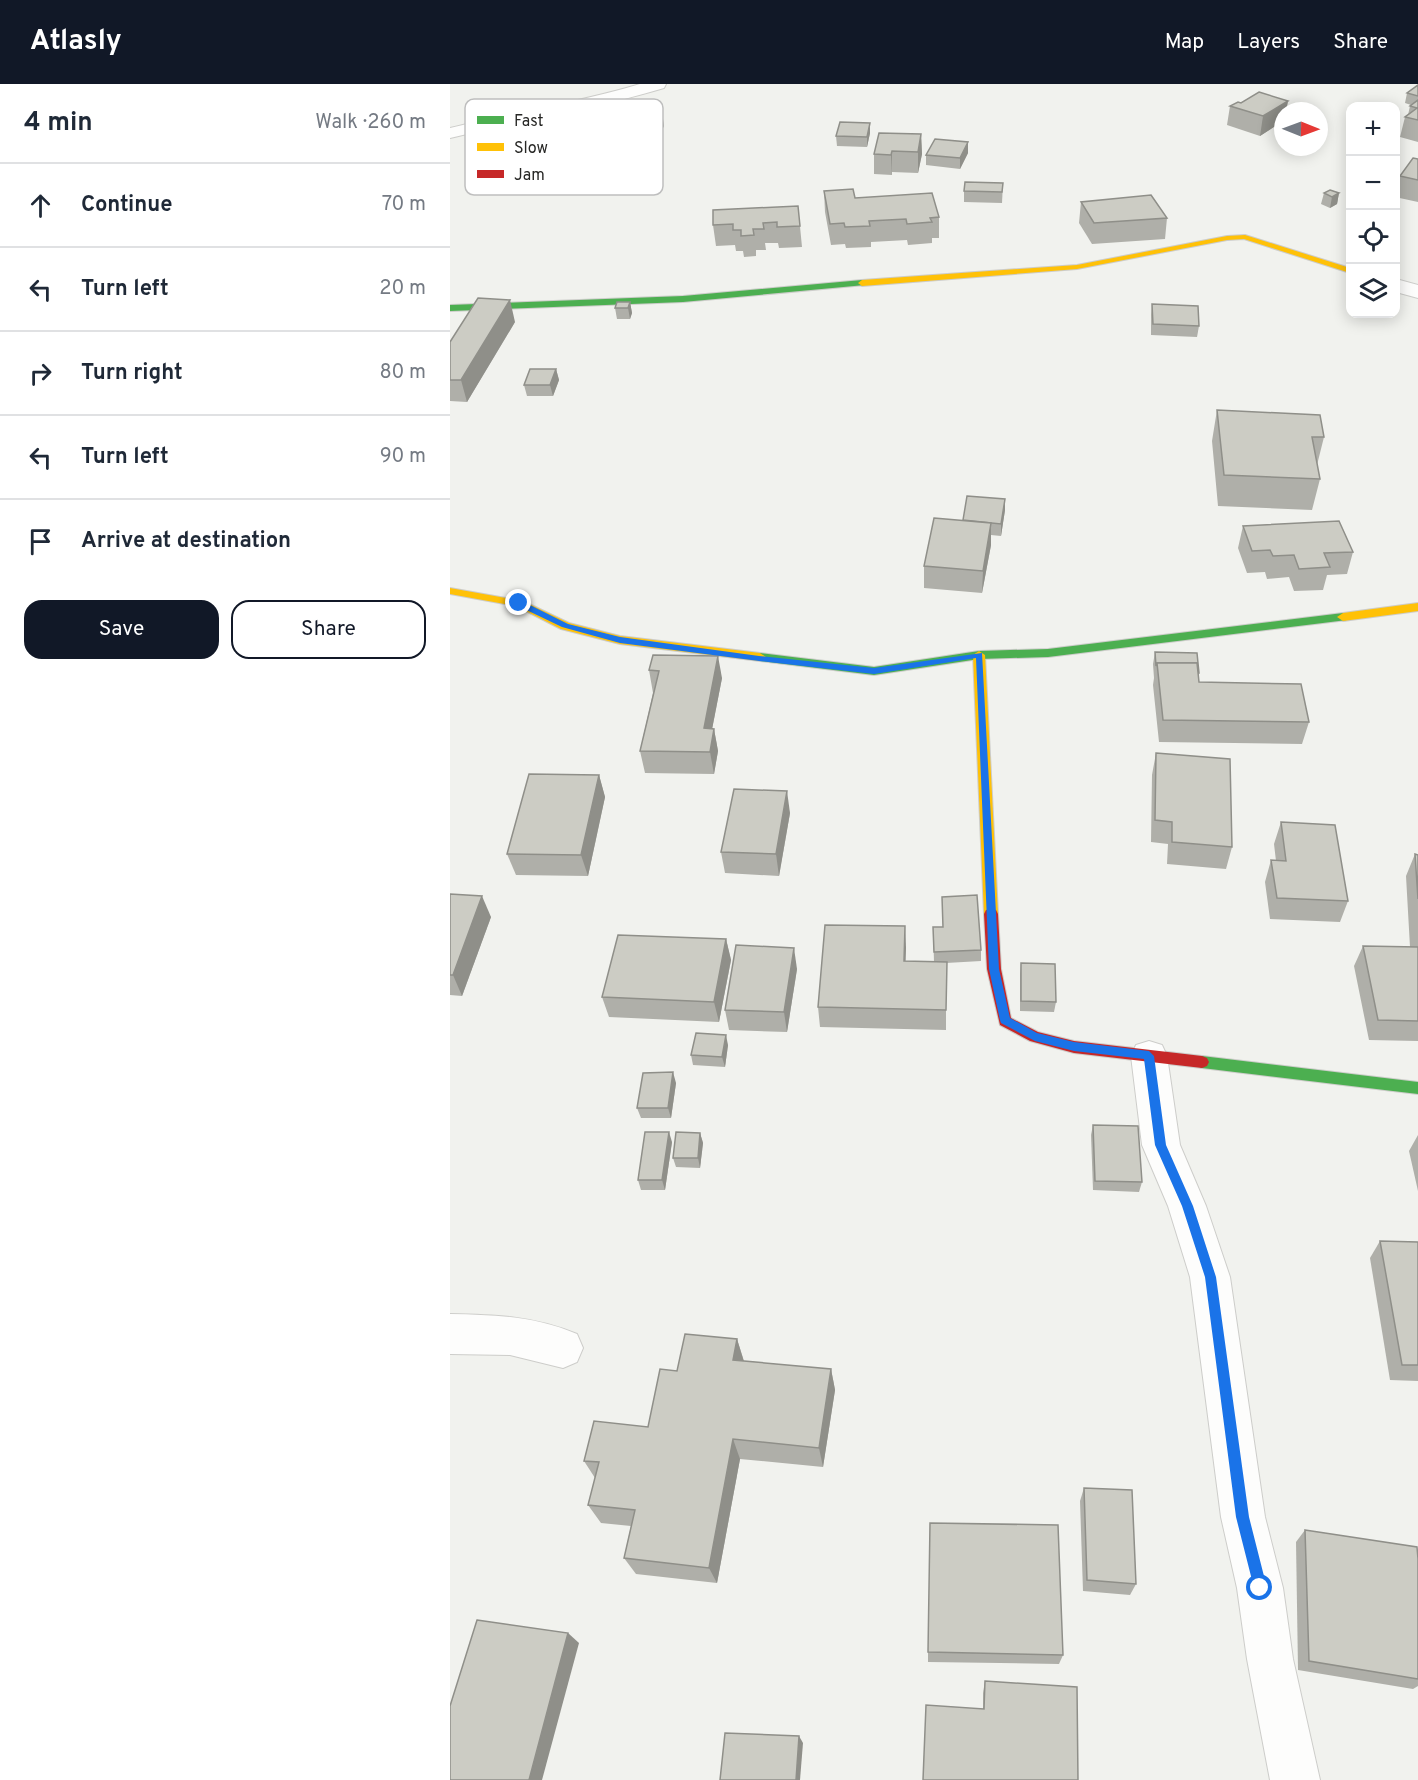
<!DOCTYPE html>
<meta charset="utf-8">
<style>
body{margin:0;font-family:Overpass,sans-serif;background:#f6f6f7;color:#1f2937}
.controls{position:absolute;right:18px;top:18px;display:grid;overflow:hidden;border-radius:12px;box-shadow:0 3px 15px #0003}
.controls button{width:54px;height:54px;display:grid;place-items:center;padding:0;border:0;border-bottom:2px solid #e0e1e3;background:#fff;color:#1f2937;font:30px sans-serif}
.compass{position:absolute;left:824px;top:18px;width:54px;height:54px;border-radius:50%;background:#fff;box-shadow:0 3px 15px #0003;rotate:91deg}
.stop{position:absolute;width:18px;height:18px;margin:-14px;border:4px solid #1a73e8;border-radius:50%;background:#fff}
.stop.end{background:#1a73e8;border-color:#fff;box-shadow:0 2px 6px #0008}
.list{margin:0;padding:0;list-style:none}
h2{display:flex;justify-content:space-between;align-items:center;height:78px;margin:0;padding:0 24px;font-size:26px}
h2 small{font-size:20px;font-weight:400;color:#747a83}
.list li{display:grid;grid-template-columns:39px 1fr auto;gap:18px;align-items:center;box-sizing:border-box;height:84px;padding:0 24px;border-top:2px solid #e0e1e3}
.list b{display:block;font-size:22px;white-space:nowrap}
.list em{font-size:20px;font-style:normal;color:#747a83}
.actions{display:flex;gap:12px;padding:18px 24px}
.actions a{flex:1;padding:14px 0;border:2px solid #111827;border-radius:18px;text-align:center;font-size:21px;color:#111827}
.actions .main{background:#111827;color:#fff}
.icon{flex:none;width:33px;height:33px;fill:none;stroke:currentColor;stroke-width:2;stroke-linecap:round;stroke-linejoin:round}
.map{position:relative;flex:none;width:968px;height:1696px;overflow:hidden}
header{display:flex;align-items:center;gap:36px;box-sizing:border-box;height:84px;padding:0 30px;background:#111827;color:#fff}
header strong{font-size:28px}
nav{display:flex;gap:33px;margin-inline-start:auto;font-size:21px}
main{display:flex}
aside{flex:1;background:#fff}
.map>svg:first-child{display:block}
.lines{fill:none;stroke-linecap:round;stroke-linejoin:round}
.street-casing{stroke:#cdcdca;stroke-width:2}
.fast-casing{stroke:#cdcdca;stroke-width:2}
.slow-casing{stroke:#cdcdca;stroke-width:2}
.jam-casing{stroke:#cdcdca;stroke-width:2}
.street{fill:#fdfdfc;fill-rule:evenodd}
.fast{fill:#4caf50;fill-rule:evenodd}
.slow{fill:#ffc107;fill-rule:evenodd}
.jam{fill:#c62828;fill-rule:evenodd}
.wall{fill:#afafa9}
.shaded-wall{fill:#8f8f89}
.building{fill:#ccccc4;stroke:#8f8f89;stroke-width:1.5}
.route{fill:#1a73e8}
.key{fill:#fff;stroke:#bebebe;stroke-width:1.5}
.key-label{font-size:16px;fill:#272725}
</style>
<header>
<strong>Atlasly</strong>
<nav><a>Map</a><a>Layers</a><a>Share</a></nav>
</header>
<main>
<aside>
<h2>4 min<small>Walk · 260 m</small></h2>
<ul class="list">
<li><svg class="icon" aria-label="ahead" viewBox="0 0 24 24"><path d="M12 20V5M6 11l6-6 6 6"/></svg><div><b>Continue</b></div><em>70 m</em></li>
<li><svg class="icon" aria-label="left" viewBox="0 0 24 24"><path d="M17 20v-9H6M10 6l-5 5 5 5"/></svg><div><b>Turn left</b></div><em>20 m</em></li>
<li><svg class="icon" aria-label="right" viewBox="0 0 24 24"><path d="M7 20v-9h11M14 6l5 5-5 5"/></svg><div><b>Turn right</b></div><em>80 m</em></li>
<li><svg class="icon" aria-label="left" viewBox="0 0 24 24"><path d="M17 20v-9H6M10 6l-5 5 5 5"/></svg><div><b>Turn left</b></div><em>90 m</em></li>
<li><svg class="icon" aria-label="arrive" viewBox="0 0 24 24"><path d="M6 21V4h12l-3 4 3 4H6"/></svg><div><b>Arrive at destination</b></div></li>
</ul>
<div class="actions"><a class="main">Save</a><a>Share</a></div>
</aside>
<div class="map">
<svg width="968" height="1696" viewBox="0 0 968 1696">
<rect width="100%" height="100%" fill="#f1f2ee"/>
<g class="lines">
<defs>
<g id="street">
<path d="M190,0H216L214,4C144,25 71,37 0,54V44C63,28 128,19 190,0Z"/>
<path d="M946,195L968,201V214L946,208Z"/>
<path d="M699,957L712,961L717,972L730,1061L756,1122L780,1193L815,1433L833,1504L843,1575L870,1696H820L797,1575L787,1504L771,1433L740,1193L718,1122L692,1061L681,972L686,961Z"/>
<path d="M0,1230C46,1231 84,1232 127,1250L133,1264L127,1278L113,1284L60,1271L0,1270Z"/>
</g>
<g id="fast">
<path d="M412,196L416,199L415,201L233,218L0,227V221L233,212Z"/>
<path d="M893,529L899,533L897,536L598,573L529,575L424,591L310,577L304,573L310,569L424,583L529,567L598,565Z"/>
<path d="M752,972L968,998V1010L752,984L747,982L745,978L747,974Z"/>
</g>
<g id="slow">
<path d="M795,151L900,184V189L794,155L777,156L627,185L412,202L408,199L412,196L627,181L777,152Z"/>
<path d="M0,504L73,517L119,539L170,552L310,569L316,573L310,577L170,560L111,545L66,522L0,510Z"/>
<path d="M968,519V527L893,537L887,533L893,529Z"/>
<path d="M529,567L535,571L548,830L546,834H536L534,830L523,571Z"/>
</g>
<path id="jam" d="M541,825L546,826L548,830L551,885L561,934L588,948L624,957L752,972L757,974L759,978L757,982L752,984L624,969L580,957L550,941L537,885L534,830L536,826Z"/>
</defs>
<!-- street casing -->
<use href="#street" class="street-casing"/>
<!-- fast casing -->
<use href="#fast" class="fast-casing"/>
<!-- slow casing -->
<use href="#slow" class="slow-casing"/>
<!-- jam casing -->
<use href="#jam" class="jam-casing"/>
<!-- street -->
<use href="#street" class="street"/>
<!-- fast -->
<use href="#fast" class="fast"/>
<!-- slow -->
<use href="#slow" class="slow"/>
<!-- jam -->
<use href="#jam" class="jam"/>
</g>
<!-- wall -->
<g class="wall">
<path d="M968,1V58L950,53L955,33L958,31L960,22L961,21L955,19L957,9Z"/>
<path d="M838,17L836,27H833V37L810,52L777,41L780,22L791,19Z"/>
<path d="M211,22L214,42L205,60L160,59L157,39L173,27Z"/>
<path d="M420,39V49L417,63L387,62L386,52Z"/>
<path d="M471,50L472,70L468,89L442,88V91L424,90V70Z"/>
<path d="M518,69L510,85L476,81V71Z"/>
<path d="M968,75V118L945,113V108L950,92Z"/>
<path d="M84,98L125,99L119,109L87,108Z"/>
<path d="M553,99L552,119L514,118V107Z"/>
<path d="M374,107L489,133V154H482V159L458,161L457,156L421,158V163L396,164L395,160L381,161L375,128Z"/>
<path d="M874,109H889L887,120L880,124L871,120Z"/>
<path d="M631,118L717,134L715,155L642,160L629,139Z"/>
<path d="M348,122L352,163L329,164L328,159H315L316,166H306V172L294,173L293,167H286L285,161L266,162L263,141Z"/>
<path d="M180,218L182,229L180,235H167L165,224Z"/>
<path d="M702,220L749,242L747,253L701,251V231Z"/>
<path d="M65,238L17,318L0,317V258Z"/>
<path d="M106,285L109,296L103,312H77L74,301Z"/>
<path d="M767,326L874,353L867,381L870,395L862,426L768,422L762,357Z"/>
<path d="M555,415V426L551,452L541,451V461L532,509L474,504V482L513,436Z"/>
<path d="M793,442L903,468L897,490L877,491L873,506L844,507L839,493L817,495L815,488L797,489L788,464Z"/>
<path d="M705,568L749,589V598L859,638L852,660L709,658L703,601L704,594L703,580Z"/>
<path d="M203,571L272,594L262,645H264L268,667L264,690L195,689L190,667L203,609L199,586Z"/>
<path d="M706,669L782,763L776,785L717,780L718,760L701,758L702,691Z"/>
<path d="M149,691L155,713L138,792L66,791L57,770Z"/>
<path d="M340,729L329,792L275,789L271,768Z"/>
<path d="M831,738L898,817L890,838L820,835L815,798L821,776L826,777L824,760Z"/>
<path d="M965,770L968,771V957L919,956L904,882L913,862L960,863L956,792Z"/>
<path d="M0,810L41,833L12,912L0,911Z"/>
<path d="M492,813L531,866V877L496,879V946L370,943L368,923L456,863L455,877L484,878L483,843H493Z"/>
<path d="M276,855L281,876L269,938L159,933L152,913Z"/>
<path d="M571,879L606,918L604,928L570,927V890Z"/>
<path d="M347,885L337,948L279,946L275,926Z"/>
<path d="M278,961L275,983L243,981L241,971Z"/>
<path d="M226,999L221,1034H191L187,1024Z"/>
<path d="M643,1041L692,1098L689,1108L643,1106L641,1051Z"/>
<path d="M250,1049L253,1059L250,1084L226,1083L223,1074Z"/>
<path d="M968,1051V1107L959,1067Z"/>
<path d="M222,1058L215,1106H191L188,1096Z"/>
<path d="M930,1157L968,1158V1297L940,1296L920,1174Z"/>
<path d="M287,1255L294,1277L381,1285L385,1306L373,1383L290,1375L267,1499L186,1490L174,1474L181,1442L151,1439L138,1421L145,1394L134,1377L198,1343L227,1287Z"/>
<path d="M634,1404L686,1500L680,1511L633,1507L630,1417Z"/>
<path d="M855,1446L968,1475V1602L963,1605L848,1586L846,1458Z"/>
<path d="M478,1568L613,1571L609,1580L478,1578Z"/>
<path d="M535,1597L628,1696L533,1624V1609Z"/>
</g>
<!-- shaded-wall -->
<g class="shaded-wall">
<path d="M838,17L836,27H833V37L810,52L813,32Z"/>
<path d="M211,22L214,42L205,60L202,41Z"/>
<path d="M420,39V49L417,63V53Z"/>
<path d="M471,50L472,70L468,89V68Z"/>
<path d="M518,58V69L510,85V74Z"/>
<path d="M442,67V91L441,71Z"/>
<path d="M123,88L125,99L119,109L116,99Z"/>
<path d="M889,109L887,120L880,124L882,113Z"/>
<path d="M60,216L65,238L17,318L11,296Z"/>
<path d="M180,218L182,229L180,235L178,224Z"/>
<path d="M106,285L109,296L103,312L100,301Z"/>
<path d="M555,415V426L551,452V440Z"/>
<path d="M541,439V461L532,509L533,487Z"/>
<path d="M268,572L272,594L258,666L254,644Z"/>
<path d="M264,645L268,667L264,690L260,668Z"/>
<path d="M149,691L155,713L138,792L131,771Z"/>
<path d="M337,707L340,729L329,792L326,770Z"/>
<path d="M32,812L41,833L12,912L3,891Z"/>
<path d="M455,842L456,863L455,898L454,877Z"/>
<path d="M276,855L281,876L269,938L264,918Z"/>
<path d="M344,864L347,885L337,948L334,928Z"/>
<path d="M276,951L278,961L275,983L272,973Z"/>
<path d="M223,988L226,999L221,1034L218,1024Z"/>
<path d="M219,1048L222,1058L215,1106L212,1096Z"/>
<path d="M250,1049L253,1059L250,1084L248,1074Z"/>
<path d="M287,1255L294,1278L283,1276Z"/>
<path d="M381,1285L385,1306L373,1383L369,1364Z"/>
<path d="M283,1355L290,1375L267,1499L259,1484Z"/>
<path d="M118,1549L129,1559L92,1696H79Z"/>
<path d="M349,1652L353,1659L350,1696H346Z"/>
</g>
<!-- building -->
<g class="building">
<path d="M968,1V12L957,9Z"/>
<path d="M809,8L838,17L813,32L780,22L788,18L791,19Z"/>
<path d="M968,16V36L955,33L967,24L960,22Z"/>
<path d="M390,38L420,39L417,53L386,52Z"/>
<path d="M429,49L471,50L468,68L442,67L441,71L424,70Z"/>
<path d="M485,55L518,58L510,74L476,71Z"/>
<path d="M963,74L968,75V96L950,92Z"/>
<path d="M515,98L553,99L552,108L514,107Z"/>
<path d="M403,105L405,114L482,109L489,133L480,134L482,138L457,140L456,135L419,137L420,142L395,143L394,139L380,140L374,107Z"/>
<path d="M880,106L889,109L882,113L874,109Z"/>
<path d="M701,111L717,134L644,139L631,118Z"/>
<path d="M348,122L350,142L327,143V138L313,139L314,145H303L304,151L291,152V146H283V140L263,141V126Z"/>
<path d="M28,214L60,216L11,296H0V258Z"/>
<path d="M167,218H180L178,224H165Z"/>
<path d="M702,220L748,222L749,242L703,240Z"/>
<path d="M80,285H106L100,301H74Z"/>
<path d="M767,326L870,331L874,353H862L870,395L774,391Z"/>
<path d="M517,412L555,415L551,440L513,436Z"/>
<path d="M484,434L541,439L533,487L474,482Z"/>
<path d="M889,437L903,468L874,469L880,483L849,485L844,471L823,472L820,466L802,467L793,442Z"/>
<path d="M705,568L747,569L749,589H748L747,579H707L706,582Z"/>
<path d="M203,571L268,572L254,644L264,645L260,668L190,667L209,587L199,586Z"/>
<path d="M707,579H747L749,598L851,600L859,638L713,636Z"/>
<path d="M706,669L780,675L782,763L722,758V738L705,736Z"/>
<path d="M79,690L149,691L131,771L57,770Z"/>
<path d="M284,705L337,707L326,770L271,768Z"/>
<path d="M831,738L885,741L898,817L827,814L821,776L836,777Z"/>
<path d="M965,770L968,771V815Z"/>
<path d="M0,810L32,812L3,891H0Z"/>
<path d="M527,811L531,866L484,868L483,843H493L492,813Z"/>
<path d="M375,841L455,842L454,877L497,878L496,926L368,923Z"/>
<path d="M168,851L276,855L264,918L152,913Z"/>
<path d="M286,861L344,864L334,928L275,926Z"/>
<path d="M913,862L968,863V937L928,936Z"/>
<path d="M571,879L605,880L606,918L571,917Z"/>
<path d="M246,949L276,951L272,973L241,971Z"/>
<path d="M223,988L218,1024H187L193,989Z"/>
<path d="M643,1041L688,1042L692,1098L645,1097Z"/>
<path d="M195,1048H219L212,1096H188Z"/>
<path d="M226,1048L250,1049L248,1074H223Z"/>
<path d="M930,1157L968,1158V1281H952Z"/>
<path d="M235,1250L287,1255L283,1276L381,1285L369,1364L283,1355L259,1484L174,1474L185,1426L138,1421L149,1378L134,1377L144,1337L198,1343L210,1285L227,1287Z"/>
<path d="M634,1404L682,1406L686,1500L637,1496Z"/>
<path d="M480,1439L608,1441L613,1571L478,1568Z"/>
<path d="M855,1446L967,1463L968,1475V1595L859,1577Z"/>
<path d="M27,1536L118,1549L79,1696H0V1622Z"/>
<path d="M535,1597L627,1603L628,1696H473L476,1621L534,1625Z"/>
<path d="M275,1649L349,1652L346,1696H270Z"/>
</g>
<!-- route -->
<path class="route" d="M66,517H72L118,540L170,553L309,572L424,584L532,569L549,885L560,934L587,949L624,958L699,967L704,972L716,1061L743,1122L766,1193L799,1433L817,1504L815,1509L810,1511L806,1509L804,1504L786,1433L755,1193L732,1122L705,1061L694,975L624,967L585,957L551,939L550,936L539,885L526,574L424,590L309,577L170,559L112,543L66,521Z"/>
<!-- legend -->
<rect x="15" y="15" width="198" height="96" rx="9" class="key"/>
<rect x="27" y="32" width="27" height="8" fill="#4caf50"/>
<rect x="27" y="59" width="27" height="8" fill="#ffc107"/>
<rect x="27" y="86" width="27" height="8" fill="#c62828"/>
<g class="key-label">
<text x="64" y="42">Fast</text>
<text x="64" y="69">Slow</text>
<text x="64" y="96">Jam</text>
</g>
</svg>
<div class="controls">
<button>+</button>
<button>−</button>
<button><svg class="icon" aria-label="locate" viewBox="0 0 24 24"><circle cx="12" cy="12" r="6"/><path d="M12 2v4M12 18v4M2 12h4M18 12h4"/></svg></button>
<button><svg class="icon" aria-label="layers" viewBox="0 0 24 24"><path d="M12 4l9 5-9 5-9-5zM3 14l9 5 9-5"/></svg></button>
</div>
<svg class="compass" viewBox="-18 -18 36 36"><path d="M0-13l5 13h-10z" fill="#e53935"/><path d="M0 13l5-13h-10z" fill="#747a83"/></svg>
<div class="stop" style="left:810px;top:1504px"></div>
<div class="stop end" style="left:69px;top:519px"></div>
</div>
</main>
